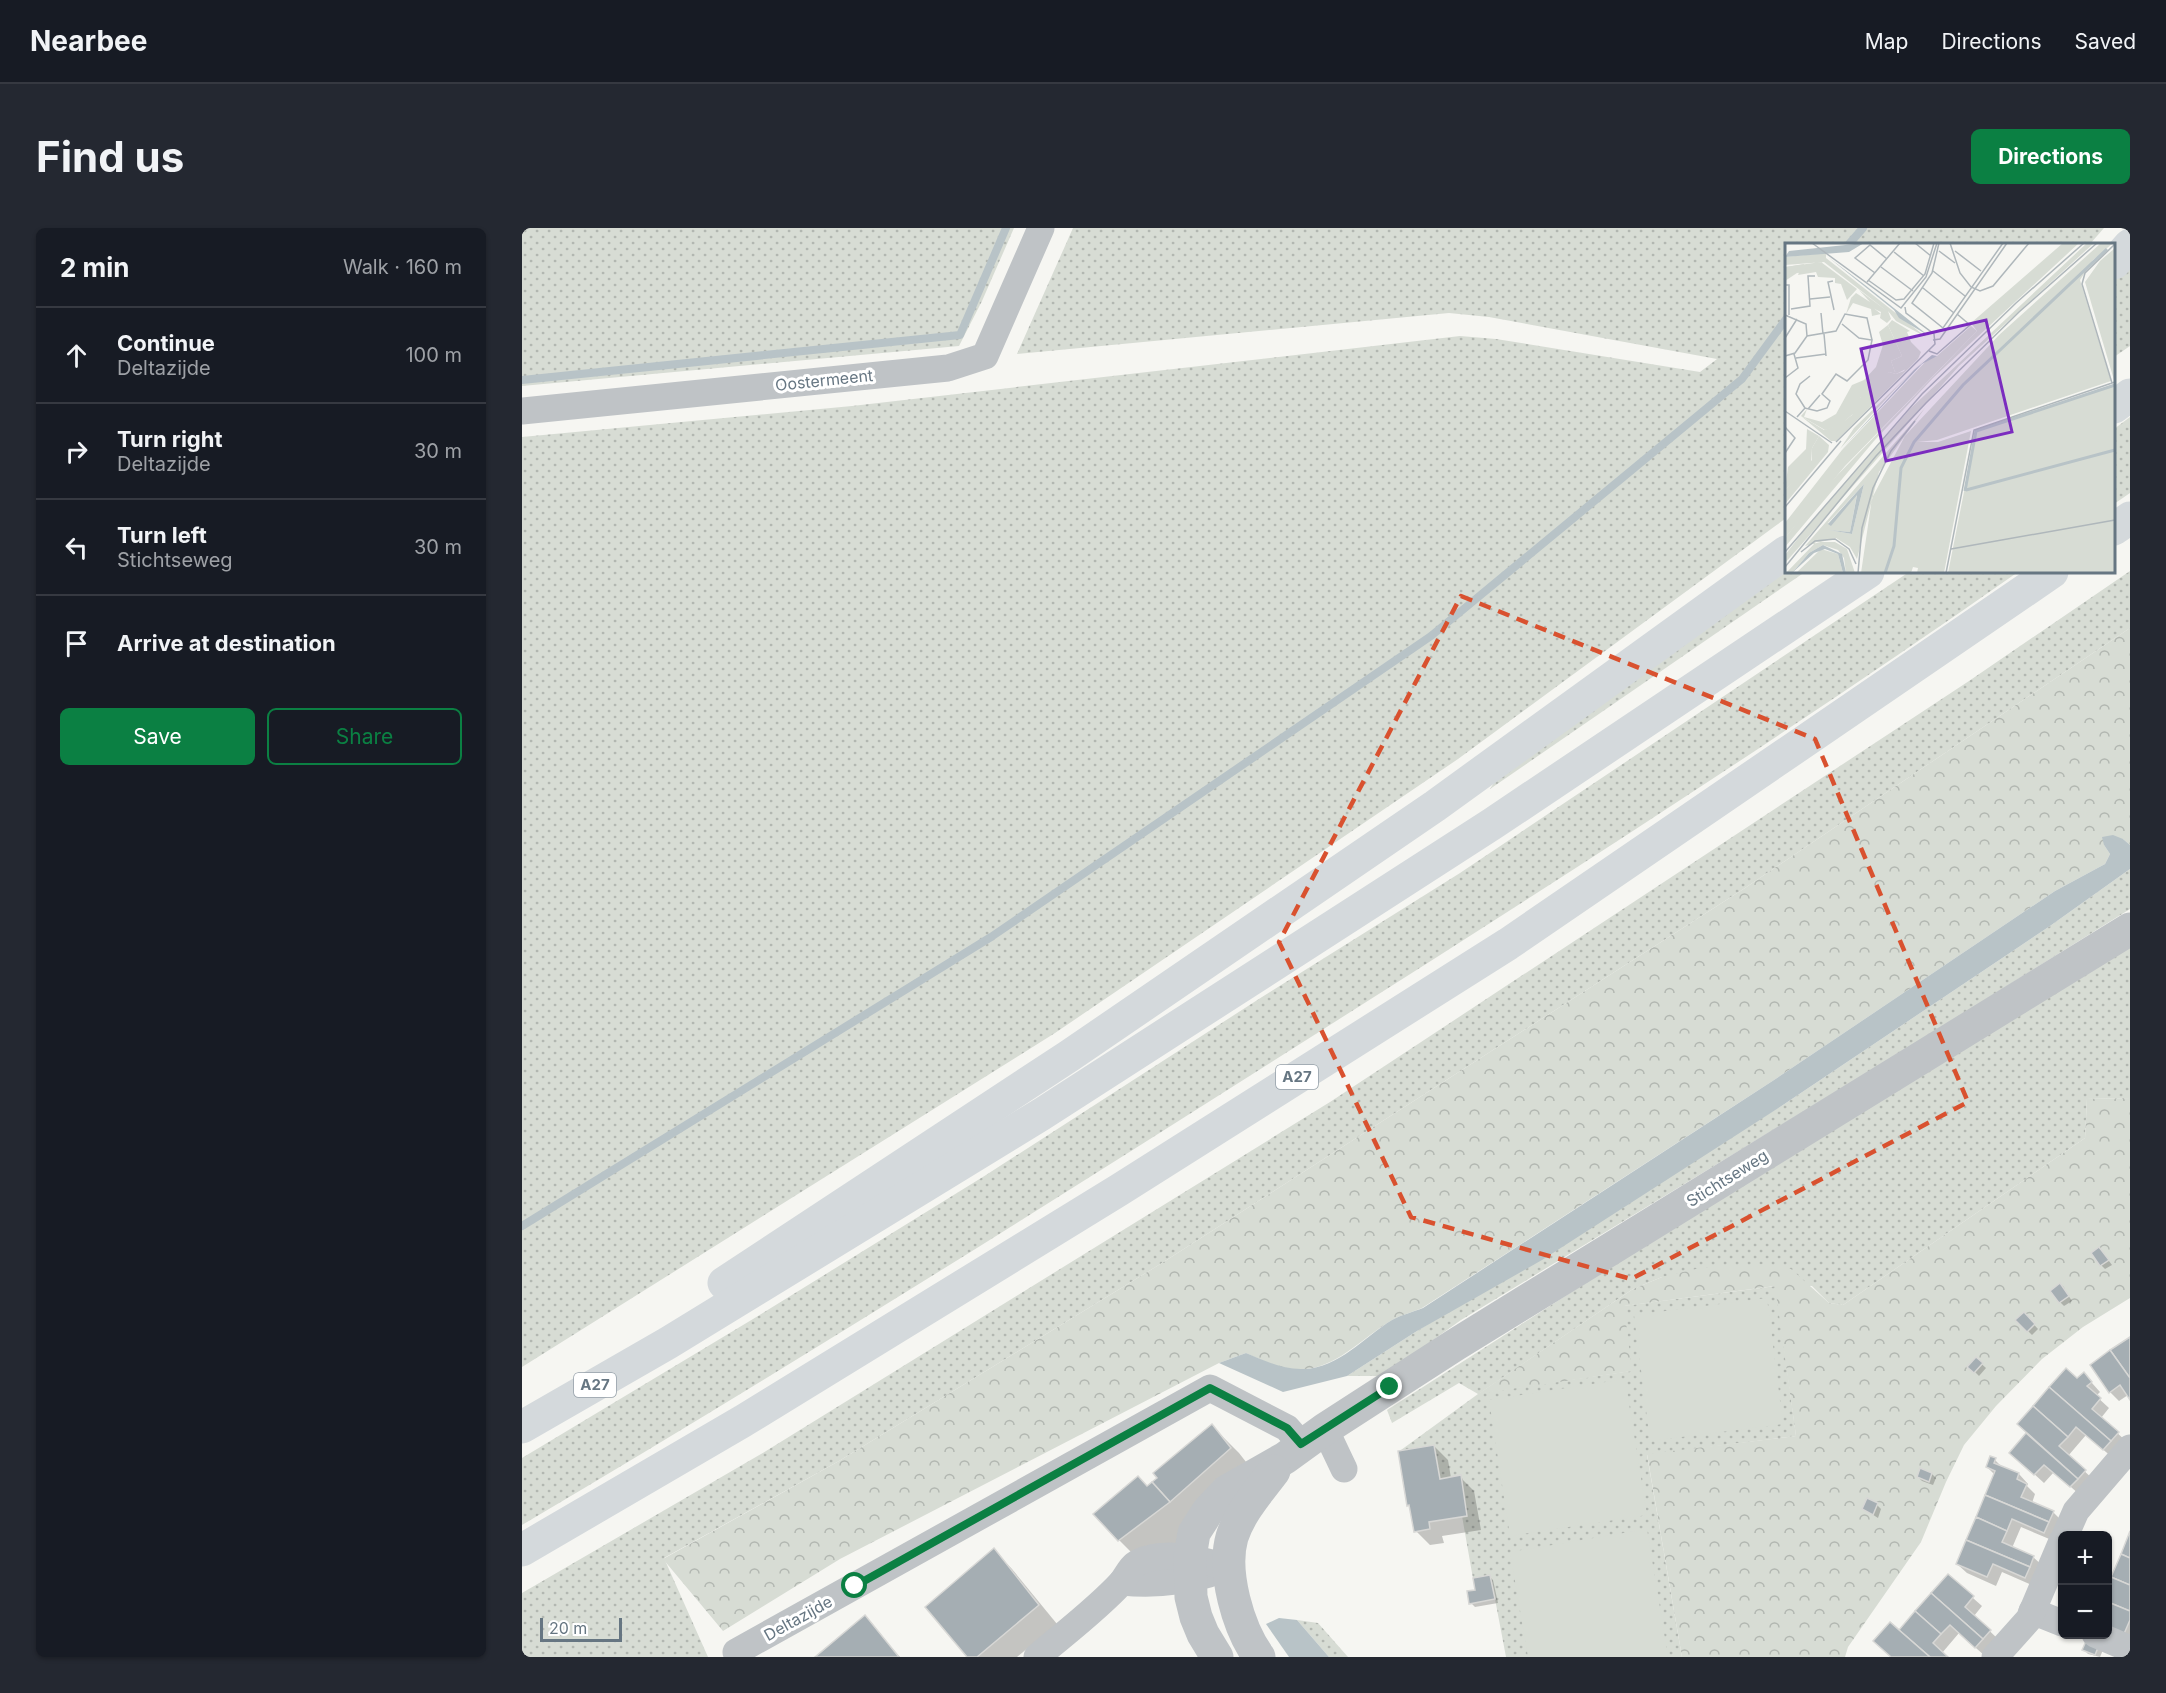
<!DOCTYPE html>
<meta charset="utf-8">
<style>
body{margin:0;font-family:Inter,sans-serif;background:#242831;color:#f1f3f6}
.controls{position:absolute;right:18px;bottom:18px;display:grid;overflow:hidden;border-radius:9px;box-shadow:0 2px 4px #0004}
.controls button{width:54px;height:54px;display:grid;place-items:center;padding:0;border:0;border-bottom:2px solid #363941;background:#171b24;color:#f1f3f6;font:30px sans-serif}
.scale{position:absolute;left:18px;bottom:15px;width:82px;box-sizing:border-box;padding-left:6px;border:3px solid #667682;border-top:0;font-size:16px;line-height:21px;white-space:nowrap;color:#667682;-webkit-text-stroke:4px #fff;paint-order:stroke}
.stop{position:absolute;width:18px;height:18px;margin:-14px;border:4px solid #0b8043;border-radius:50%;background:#fff}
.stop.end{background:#0b8043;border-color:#fff;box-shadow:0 2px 6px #0008}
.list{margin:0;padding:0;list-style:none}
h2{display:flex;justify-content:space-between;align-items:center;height:78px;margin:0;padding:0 24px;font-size:26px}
h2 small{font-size:20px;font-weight:400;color:#9ea1a6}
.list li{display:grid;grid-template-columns:39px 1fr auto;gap:18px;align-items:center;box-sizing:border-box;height:96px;padding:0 24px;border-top:2px solid #363941}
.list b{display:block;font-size:22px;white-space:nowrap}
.list p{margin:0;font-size:20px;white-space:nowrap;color:#9ea1a6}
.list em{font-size:20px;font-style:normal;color:#9ea1a6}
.actions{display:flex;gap:12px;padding:18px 24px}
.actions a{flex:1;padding:14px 0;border:2px solid #0b8043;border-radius:9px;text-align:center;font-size:21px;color:#0b8043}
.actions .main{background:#0b8043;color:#fff}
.icon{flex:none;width:33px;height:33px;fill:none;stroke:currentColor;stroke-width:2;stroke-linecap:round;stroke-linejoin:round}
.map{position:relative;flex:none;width:1608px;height:1429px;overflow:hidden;border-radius:9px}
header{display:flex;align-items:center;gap:36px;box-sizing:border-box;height:84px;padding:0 30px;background:#171b24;border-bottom:2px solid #363941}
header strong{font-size:28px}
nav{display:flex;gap:33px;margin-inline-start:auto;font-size:21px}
.intro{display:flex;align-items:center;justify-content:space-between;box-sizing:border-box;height:144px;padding:0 36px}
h1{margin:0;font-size:42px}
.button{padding:15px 27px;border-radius:9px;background:#0b8043;color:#fff;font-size:21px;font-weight:700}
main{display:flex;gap:36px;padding:0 36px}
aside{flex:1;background:#171b24;border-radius:9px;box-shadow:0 2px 4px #0004}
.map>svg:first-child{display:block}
.grass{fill:url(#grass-dots)}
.forest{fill:url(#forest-crowns)}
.pitch{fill:#d7dcd4}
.water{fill:#b8c3c7}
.shadow{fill:#0003}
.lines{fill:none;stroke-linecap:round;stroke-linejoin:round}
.stream{stroke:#b8c3c7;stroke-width:8}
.building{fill:#a5aeb3;stroke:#d7d7d5;stroke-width:1.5}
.minor{stroke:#bfc3c6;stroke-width:27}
.tertiary{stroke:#bfc3c6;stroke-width:33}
.motorway{stroke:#d4d9dc;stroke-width:33}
.route{stroke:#0b8043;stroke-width:8}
.marked{fill:none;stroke:#d9512f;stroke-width:4.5;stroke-dasharray:12 8;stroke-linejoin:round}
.labels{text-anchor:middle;stroke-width:6;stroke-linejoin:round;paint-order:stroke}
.shield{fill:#fff;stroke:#949fa8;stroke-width:1.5}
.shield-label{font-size:15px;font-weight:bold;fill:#667682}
.street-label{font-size:16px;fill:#667682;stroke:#fff}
.inset-river{fill:none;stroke:#b8c3c7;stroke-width:3}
.inset-road{fill:none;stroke:#afb7bb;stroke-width:1.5}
.view{fill:#7b2cbf;fill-opacity:0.15;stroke:#7b2cbf;stroke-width:3}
.inset-edge{fill:none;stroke:#667682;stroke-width:3}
</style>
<header>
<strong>Nearbee</strong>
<nav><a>Map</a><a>Directions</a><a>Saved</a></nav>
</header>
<div class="intro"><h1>Find us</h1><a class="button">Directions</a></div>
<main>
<aside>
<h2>2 min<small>Walk · 160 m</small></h2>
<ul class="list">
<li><svg class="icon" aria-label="ahead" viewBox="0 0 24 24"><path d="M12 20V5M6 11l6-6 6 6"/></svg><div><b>Continue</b><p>Deltazijde</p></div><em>100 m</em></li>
<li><svg class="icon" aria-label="right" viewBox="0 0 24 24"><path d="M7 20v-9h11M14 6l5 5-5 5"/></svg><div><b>Turn right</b><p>Deltazijde</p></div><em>30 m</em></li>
<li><svg class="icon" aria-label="left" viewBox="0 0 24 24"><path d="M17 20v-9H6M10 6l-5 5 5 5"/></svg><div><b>Turn left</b><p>Stichtseweg</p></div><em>30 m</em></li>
<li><svg class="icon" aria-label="arrive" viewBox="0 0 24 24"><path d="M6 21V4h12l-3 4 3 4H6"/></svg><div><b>Arrive at destination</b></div></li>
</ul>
<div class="actions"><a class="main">Save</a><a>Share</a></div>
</aside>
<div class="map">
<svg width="1608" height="1429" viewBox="0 0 1608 1429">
<defs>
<pattern id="grass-dots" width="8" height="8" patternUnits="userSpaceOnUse" patternTransform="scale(1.5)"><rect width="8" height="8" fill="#d7dcd4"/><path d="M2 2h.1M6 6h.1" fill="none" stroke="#b2b7b1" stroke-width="1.8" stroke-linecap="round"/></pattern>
<pattern id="forest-crowns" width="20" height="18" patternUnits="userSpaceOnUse" patternTransform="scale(1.5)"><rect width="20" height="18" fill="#d7dcd4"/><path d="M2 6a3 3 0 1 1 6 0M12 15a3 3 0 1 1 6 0" fill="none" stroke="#b2b7b1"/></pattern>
</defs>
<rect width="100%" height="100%" fill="#f6f6f2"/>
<!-- grass -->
<g class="grass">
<path d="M0,0H492L460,73L437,118L0,158Z"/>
<path d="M551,0H1582L1568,16H1264V290L936,531L533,805L0,1139V209L330,178L938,108L974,111L1178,144L1195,131L967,89L927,85L495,126Z"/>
<path d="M1608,30V118L1592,129V48Z"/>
<path d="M1608,189V265L1592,276V201Z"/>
<path d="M1608,343V400L1223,660L640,1035L317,1233L142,1330L186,1429H0V1365L239,1226L808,874L1447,453Z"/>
<path d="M1264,344H1283L968,561L985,534Z"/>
<path d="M1387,344H1496C1265,506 1027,658 789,809C528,975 266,1140 0,1297V1230L236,1088L464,947L740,769L938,645Z"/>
<path d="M1608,641V681L1389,818L939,1092L861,1148H825L895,1103L1261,877L1528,698Z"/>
<path d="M1608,719V870L1565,871L1563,910L1321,1077L1307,1075L1290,1058L1140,1049L1111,1061L958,1165L1109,1143L1101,1078L1254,1058L1274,1208L1125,1227L1160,1429H984L973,1371L947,1376L945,1363L953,1362L940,1288L888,1277L879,1222L956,1166L937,1155L870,1195L865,1182L1142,1005Z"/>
<path d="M775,1392L796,1395L826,1429H807Z"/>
</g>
<!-- forest -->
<g class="forest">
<path d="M1608,400V617L1601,611L1582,617L1588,626L1583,636L1533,663L1252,852L900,1080C891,1084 879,1087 870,1092C833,1114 807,1151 759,1139C747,1136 735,1130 724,1125L697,1135L318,1331L201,1403L141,1331L317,1233L640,1035L1223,660Z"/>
<path d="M1608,870V1070L1561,1099L1520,1131L1474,1178L1442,1217L1424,1254L1399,1314L1326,1419L1323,1429H1160L1125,1226L1274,1208L1253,1058L1102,1078L1110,1143L956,1166L1111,1061L1140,1049L1178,1040L1247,1036L1269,1041L1307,1075L1321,1077L1563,910L1565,871Z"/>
</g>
<!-- pitch -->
<g class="pitch">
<path d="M1245,1070L1261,1196L1128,1213L1112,1087Z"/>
<path d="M1103,1151L1125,1287L988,1308L967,1172Z"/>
<path d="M1125,1301L1146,1429H1006L988,1324Z"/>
</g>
<!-- water -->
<g class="water">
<path d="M1591,607L1601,611L1608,617V641L1528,698L1261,877L1020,1032L895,1103L825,1148L761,1164L697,1135L724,1125C743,1133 762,1142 782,1141C817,1140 842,1109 870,1092C879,1087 891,1084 901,1080L1252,852L1533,663L1583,636L1588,626L1582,617L1580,609Z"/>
<path d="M757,1390L775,1392L807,1429H767L744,1396Z"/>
</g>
<!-- shadow -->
<g class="shadow">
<path d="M1581,1025L1590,1037L1583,1041L1579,1037Z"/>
<path d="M1542,1061L1550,1073L1542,1078L1538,1074Z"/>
<path d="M1502,1086L1516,1101L1510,1107L1495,1092Z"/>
<path d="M1608,1110V1169L1606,1167L1597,1173L1588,1164Z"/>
<path d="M1454,1131L1464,1140L1457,1148L1448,1139Z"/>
<path d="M1562,1146L1578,1164L1574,1168L1587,1180L1579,1190L1605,1214L1591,1230L1564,1207L1546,1228L1572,1252L1558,1267L1532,1244L1522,1255L1489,1225Z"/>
<path d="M690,1198L717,1225L735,1248L679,1297L624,1339L597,1312L626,1260Z"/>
<path d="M912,1218L926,1232L929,1250L938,1249L952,1263L959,1302L920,1308L922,1315L908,1317L894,1303L889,1280L886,1277Z"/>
<path d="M1473,1232L1482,1241L1497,1246L1506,1256L1505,1258L1513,1266L1510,1275L1531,1284L1540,1293L1532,1313L1499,1299L1490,1320L1511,1329L1521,1338L1512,1358L1480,1344L1474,1358L1445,1345L1435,1336L1473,1247L1465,1239Z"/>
<path d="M1410,1246L1414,1250L1411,1257L1400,1253L1396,1249Z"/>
<path d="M1355,1277L1359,1281L1356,1290L1342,1281Z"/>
<path d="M1608,1307V1415L1586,1406V1361Z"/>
<path d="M472,1322L490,1341L535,1396L495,1429H447L405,1379Z"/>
<path d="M967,1348L971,1352L976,1375L953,1379L949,1375Z"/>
<path d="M1426,1348L1460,1378L1452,1388L1477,1412L1463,1428L1437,1405L1420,1425L1424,1429H1370L1362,1422Z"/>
<path d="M343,1390L378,1429H295Z"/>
<path d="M1577,1418L1581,1422L1578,1429L1566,1426L1562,1422Z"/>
</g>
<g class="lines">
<!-- stream -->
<g class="stream">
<path d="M1327,16L1341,0"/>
<path d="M0,152L438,107L484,0"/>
<path d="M0,998L469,709L909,408L1220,151L1264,91"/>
</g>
</g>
<!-- building -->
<g class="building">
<path d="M1577,1019L1587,1032L1578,1038L1569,1025Z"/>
<path d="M1538,1055L1547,1068L1537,1075L1528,1063Z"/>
<path d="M1502,1084L1513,1096L1505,1104L1493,1092Z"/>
<path d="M1608,1109V1150L1588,1122Z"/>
<path d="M1588,1122L1608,1150V1172L1598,1157L1587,1165L1568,1137Z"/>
<path d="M1454,1129L1461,1135L1452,1145L1445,1139Z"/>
<path d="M1544,1140L1555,1150L1562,1144L1570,1154L1565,1158L1579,1170L1570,1181L1597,1204L1589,1213L1527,1159Z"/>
<path d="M1527,1159L1589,1213L1581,1222L1554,1199L1546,1209L1511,1178Z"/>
<path d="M1511,1178L1546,1209L1537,1218L1564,1242L1556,1251L1495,1196Z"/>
<path d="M690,1196L709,1220L648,1274L630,1254L635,1250L631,1245Z"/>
<path d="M1504,1205L1556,1251L1548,1259L1522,1237L1512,1247L1487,1225Z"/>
<path d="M912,1217L918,1251L939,1247L945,1288L907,1294L908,1301L892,1304L887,1277L885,1278L876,1223Z"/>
<path d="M1468,1228L1474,1230L1472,1235L1497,1245L1495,1251L1505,1256L1499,1269L1532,1283L1527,1294L1463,1267L1473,1243L1464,1239Z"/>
<path d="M1398,1240L1410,1245L1407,1254L1395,1249Z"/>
<path d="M616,1248L625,1258L630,1254L648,1274L596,1313L571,1286Z"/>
<path d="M1463,1267L1527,1294L1522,1305L1490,1291L1485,1303L1454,1289Z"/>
<path d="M1345,1270L1356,1275L1351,1287L1340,1281Z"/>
<path d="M1454,1289L1485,1303L1480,1314L1512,1328L1508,1339L1444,1312Z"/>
<path d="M1608,1303V1330L1599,1326Z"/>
<path d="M1444,1312L1508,1339L1503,1350L1471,1336L1465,1349L1434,1336Z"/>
<path d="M472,1320L517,1377L455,1429H445L403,1379Z"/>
<path d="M1599,1326L1608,1330V1357L1589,1349Z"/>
<path d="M1426,1346L1452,1368L1443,1379L1469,1402L1461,1411L1409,1365Z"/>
<path d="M968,1347L973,1371L947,1376L945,1363L953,1362L951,1350Z"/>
<path d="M1589,1349L1608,1357V1383L1586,1374V1358Z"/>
<path d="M1409,1365L1461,1411L1453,1420L1428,1397L1419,1406L1393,1383Z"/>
<path d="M1586,1374L1608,1383V1392L1601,1408L1586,1401Z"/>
<path d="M1393,1383L1419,1406L1411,1415L1426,1429H1408L1368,1394L1377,1402Z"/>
<path d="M343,1387L377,1429H293Z"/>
<path d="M1368,1394L1377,1402L1408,1429H1369L1351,1413Z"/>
<path d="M1565,1411L1577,1417L1573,1427L1560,1422Z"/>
</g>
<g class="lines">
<!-- minor -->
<g class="minor">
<path d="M0,183L426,140L463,128L519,0"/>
<path d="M803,1201L822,1241"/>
<path d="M1543,1308L1554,1283L1608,1220"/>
<path d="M600,1354C631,1357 657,1355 687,1346"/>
<path d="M1510,1383L1540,1395"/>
<path d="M1573,1406L1608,1421"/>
<path d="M217,1429L214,1424L688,1160L765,1200L779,1216"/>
<path d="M515,1429C543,1405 574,1382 599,1355C605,1348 608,1338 617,1334C646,1321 679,1332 708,1340"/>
<path d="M1473,1429L1507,1391L1540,1313"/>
</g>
<!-- tertiary -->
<g class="tertiary">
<path d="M695,1429L681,1406L674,1389L669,1369L668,1329L672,1305L686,1283L705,1263L763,1230L803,1201L933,1117L1608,701"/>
<path d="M737,1429C716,1400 700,1344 710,1309C718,1284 737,1263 752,1243"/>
</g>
<!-- motorway -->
<g class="motorway">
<path d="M1592,35L1608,17"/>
<path d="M1592,179L1608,167"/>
<path d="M1592,301L1608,290"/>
<path d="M202,1055L547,828L913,578L1264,324"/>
<path d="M0,1199L146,1115L520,886L970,596L1346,344"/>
<path d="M0,1322L221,1193L597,962L986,716L1530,344"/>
</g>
</g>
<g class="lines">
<!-- route -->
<path class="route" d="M333,1358L688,1160L765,1200L779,1216L868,1159"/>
</g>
<!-- marked area -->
<path class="marked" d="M939,368L1293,511L1446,874L1109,1051L889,989L757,714Z"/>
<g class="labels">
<!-- shield labels -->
<g class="shield">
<rect x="754" y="837" width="42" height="24" rx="4.5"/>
<rect x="52" y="1145" width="42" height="24" rx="4.5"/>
</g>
<g class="shield-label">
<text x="775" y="854">A27</text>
<text x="73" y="1162">A27</text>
</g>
<!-- street labels -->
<g class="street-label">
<text transform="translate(302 152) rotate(-6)" y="6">Oostermeent</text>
<text transform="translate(1205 950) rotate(-32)" y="6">Stichtseweg</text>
<text transform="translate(276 1390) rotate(-29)" y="6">Deltazijde</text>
</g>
</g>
<!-- overview -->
<g transform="translate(1263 15)">
<rect width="330" height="330" fill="#f6f6f2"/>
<path d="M278,0H294L148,135L89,198L0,304V295L38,247L192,88L186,80ZM302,0H309L174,123L0,320V312L18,289L126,165ZM316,0H328L308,17L295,37L326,138L152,197L132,199H153L186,188L159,330H132L133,325L128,324L126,330H76L87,255L120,193L214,92ZM330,5V137H329L300,39L315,18ZM41,10V15L141,94L111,78L103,68L106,76L102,80L95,75L96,69L66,55L71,50L85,59L74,47L102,68L39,19L0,22V14ZM36,19L72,46L62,57L56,41L50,40V35L33,34V28L12,30L0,38V24ZM107,77L125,88L122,89L126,99L136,109L133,116L51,198H46L16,173L39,187L54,182L67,172L75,155L104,129L111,131L119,128L121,125L110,129L106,118L117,113L103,82ZM142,114L113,143L55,206L69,185ZM330,141V330H163L191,188ZM140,165L94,229L72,316L65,304L51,295L20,303ZM79,241L67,291L44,287L65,289L72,251L46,282L43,280ZM34,193L44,202L43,209L0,261V247L27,217V205ZM31,299H50L62,306L70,330H61L59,315L53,307L38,302L24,310L7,330H1ZM36,306L53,311L58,330H11Z" fill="#d7dcd4" fill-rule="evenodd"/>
<path d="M19,21L18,26L37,21L33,34L31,29L13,32L15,27L2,29L1,24ZM66,55L80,58L96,71L87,73L86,66L68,60L61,71ZM103,82L117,113L106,118L110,129L131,115L121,126L111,131L104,129L89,149L75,155L77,163L54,183L40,187L16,173L22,166L19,174L37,179L51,171L67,142L79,137L91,124L98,102L94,89ZM186,83L192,88L60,223L0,295V280L57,207L144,115L152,113ZM22,186L34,193L27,205L26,221L0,247L3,224L21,206Z" fill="#d7dcd4"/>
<path d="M79,0L64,9L0,14L4,8ZM43,14L80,42L144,93L114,75L109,67ZM147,112L152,113L137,121L55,208L129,127ZM79,241L67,291L44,287L65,289L72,252L46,283L43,281ZM38,302L57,311L61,330H58L53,311L40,306L29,310L7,330L24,310Z" fill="#b8c3c7"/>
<path class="inset-river" d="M181,247L330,207M180,248L191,188L330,142M100,330L109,303L116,225L129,199L178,142L322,6"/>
<path class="inset-road" d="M27,0L116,65L141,34L152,0M130,0L146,13M154,0L147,30L127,60L158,85L218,0M165,0L175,30L186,44L195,48L208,43L244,0M154,8L170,20M170,8L196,28M109,9L139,33M96,24L128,48M148,28L180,53M90,30L70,15L85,2L102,16M83,37L111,57L119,56L140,31L149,0M48,38L43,39L49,67M82,39L115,0M0,42H4V72M138,45L169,70M25,56L45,54M6,66L25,63L23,33H30M36,70L38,91M0,72L21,81L22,93M39,91L41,113M0,95L12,76M148,97L155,96L222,0M144,108L152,111L185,82L172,71M0,113L10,110L22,93L51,88L60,71L82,75L87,97M11,115L41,111M0,135L13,125L9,111M327,140L297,41L300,30L330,1M20,165L11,151L15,141L25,133M23,166L35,152M0,168L47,200M12,174L20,165L32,168L42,165L45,158L37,151L51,131L62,138L83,117L87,97L74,95L57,81M0,184L10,195L0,210M51,199L150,101L149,91L121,70L120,64M0,264L56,198M166,306L330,277M0,309L137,151L231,60L299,0M16,309L30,298L50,296L64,306L71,321M0,324L91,213L141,160L234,69L312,0M73,330L77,285L88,245L106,208L130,178M161,330L189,187L330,139"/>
<path class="view" d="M201,77L227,189L101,218L76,106Z"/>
<rect width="330" height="330" class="inset-edge"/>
</g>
</svg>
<div class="controls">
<button>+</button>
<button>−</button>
</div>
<div class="scale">20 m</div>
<div class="stop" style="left:333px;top:1358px"></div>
<div class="stop end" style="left:868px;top:1159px"></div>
</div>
</main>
